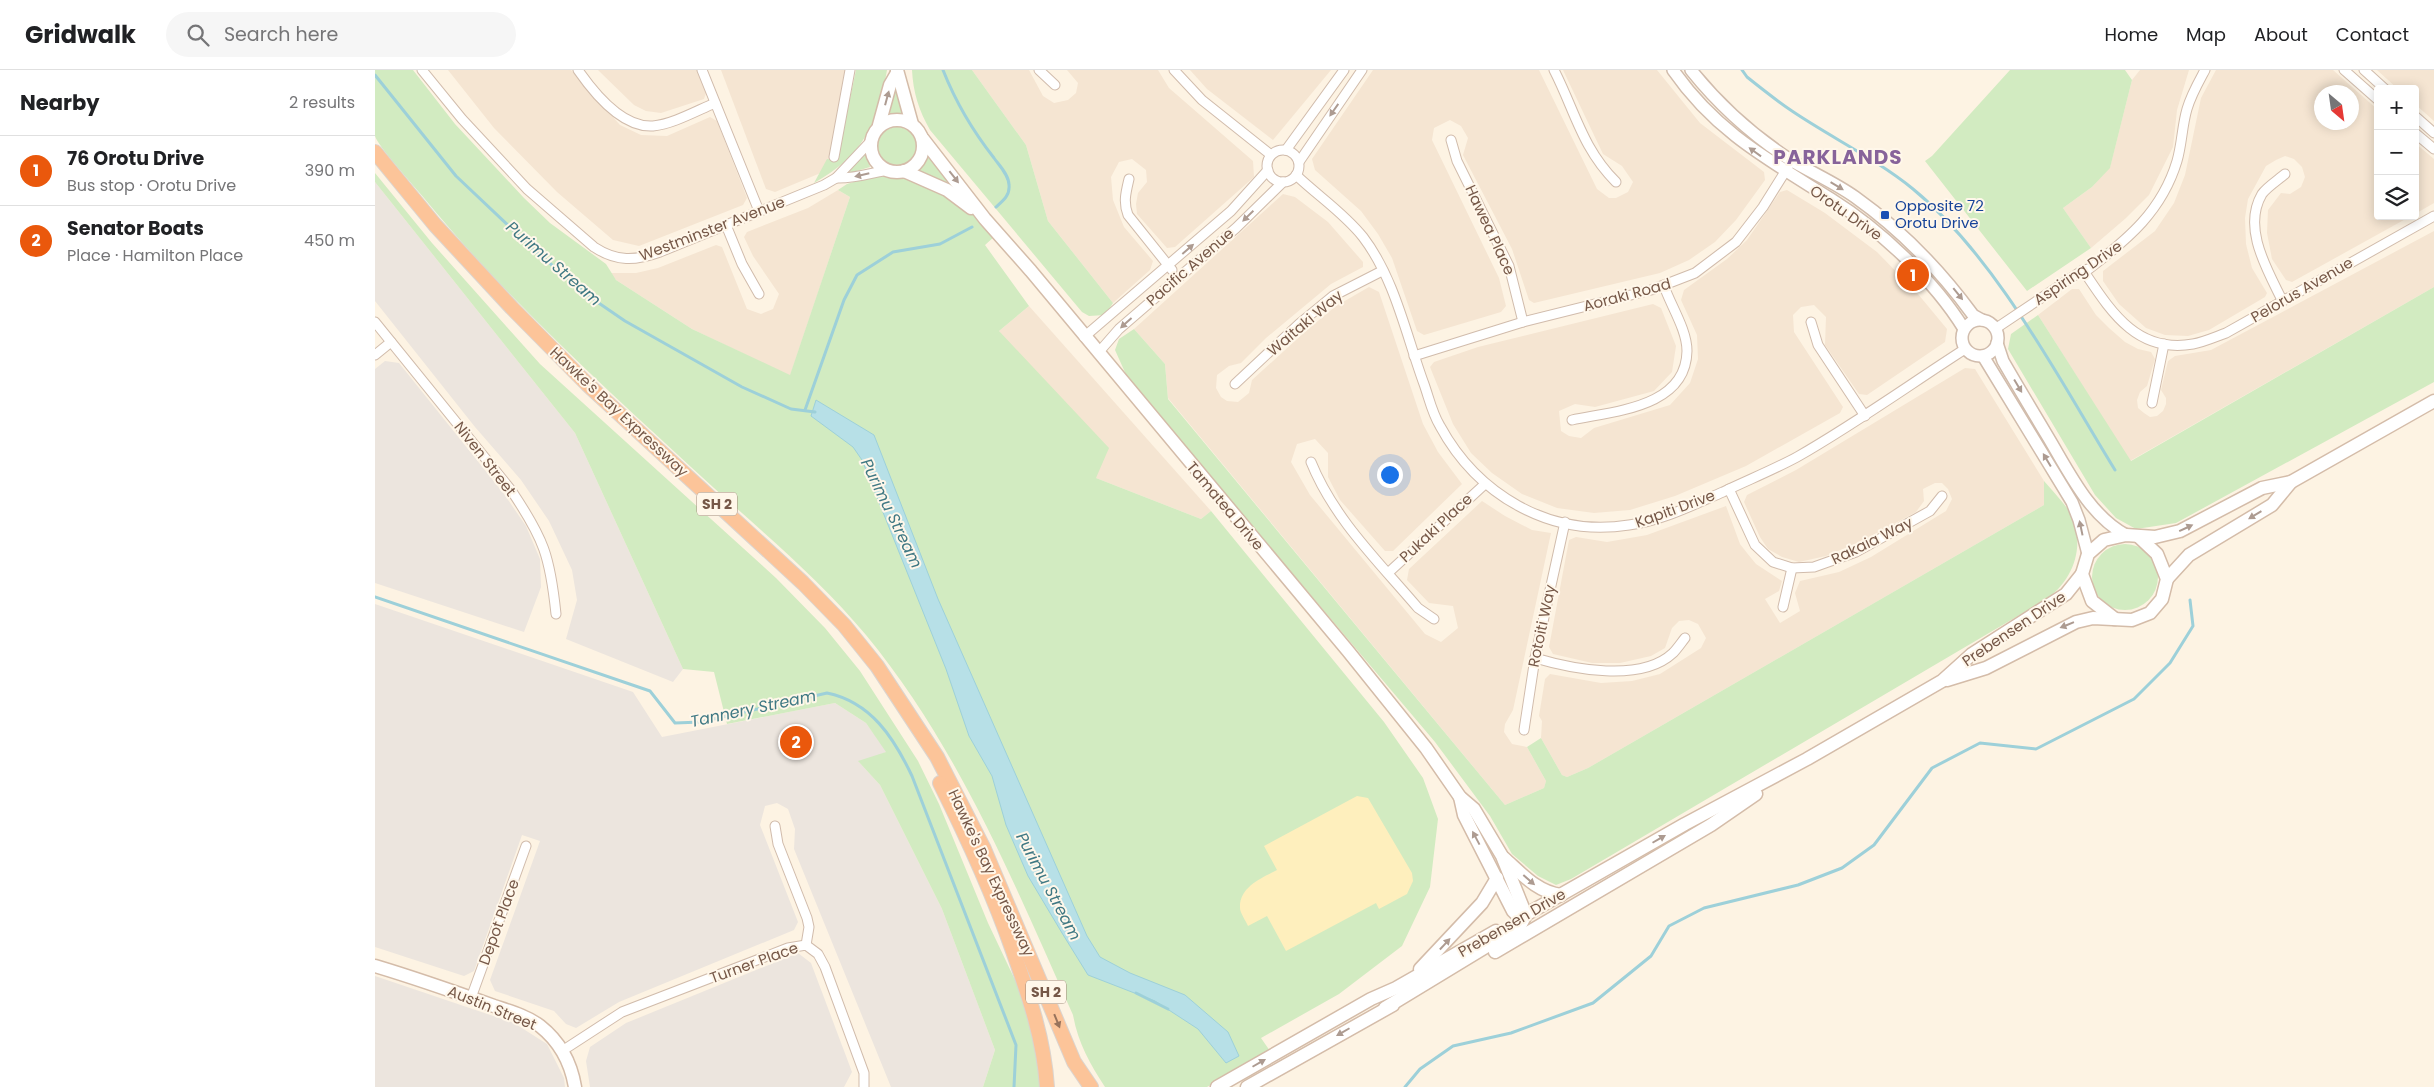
<!DOCTYPE html>
<meta charset="utf-8">
<style>
body{margin:0;font-family:Poppins,sans-serif;background:#f6f6f6;color:#202124}
.controls{position:absolute;right:15px;top:15px;display:grid;overflow:hidden;border-radius:5px;box-shadow:0 2px 12px #0003}
.controls button{width:45px;height:45px;display:grid;place-items:center;padding:0;border:0;border-bottom:1px solid #e0e0e0;background:#fff;color:#202124;font:25px sans-serif}
.compass{position:absolute;left:1939px;top:15px;width:45px;height:45px;border-radius:50%;background:#fff;box-shadow:0 2px 12px #0003;rotate:151deg}
.you{position:absolute;left:1014px;top:404px;width:18px;height:18px;margin:-12px;border:4px solid #fff;border-radius:50%;background:#1a73e8;box-shadow:0 0 0 8px #1a73e833}
.badge{display:grid;place-items:center;width:32px;height:32px;border-radius:50%;background:#ea580c;color:#fff;font-size:16px;font-weight:700}
.pin{position:absolute;translate:-50% -50%;border:2px solid #fff;box-shadow:0 1px 5px #0006}
.list{margin:0;padding:0;list-style:none}
h2{display:flex;justify-content:space-between;align-items:center;height:65px;margin:0;padding:0 20px;font-size:21px}
h2 small{font-size:16px;font-weight:400;color:#757577}
.list li{display:grid;grid-template-columns:32px 1fr auto;gap:15px;align-items:center;box-sizing:border-box;height:70px;padding:0 20px;border-top:1px solid #e0e0e0}
.list b{display:block;font-size:19px;white-space:nowrap}
.list p{margin:0;font-size:16px;white-space:nowrap;color:#757577}
.list em{font-size:16px;font-style:normal;color:#757577}
.icon{flex:none;width:28px;height:28px;fill:none;stroke:currentColor;stroke-width:2;stroke-linecap:round;stroke-linejoin:round}
.map{position:relative;flex:none;width:2059px;height:1017px;overflow:hidden}
header{display:flex;align-items:center;gap:30px;box-sizing:border-box;height:70px;padding:0 25px;background:#fff;border-bottom:1px solid #e0e0e0}
header strong{font-size:24px}
nav{display:flex;gap:28px;margin-inline-start:auto;font-size:18px}
.search{width:350px;height:45px;background:#f6f6f6;display:flex;align-items:center;gap:12px;box-sizing:border-box;padding:0 18px;border-radius:28px;color:#757577;font-size:19px}
main{display:flex}
aside{flex:1;background:#fff}
.map>svg:first-child{display:block}
.residential{fill:#f5e5d2;fill-rule:evenodd}
.industrial{fill:#ece5de}
.green{fill:#d2ebc1}
.sand{fill:#feefbd}
.water{fill:#b7e0e7;stroke:#9dd0d9}
.lines{fill:none;stroke-linecap:round;stroke-linejoin:round}
.stream{stroke:#9dd0d9;stroke-width:3}
.minor-casing{stroke:#d1bcac;stroke-width:11}
.tertiary-casing{stroke:#d1bcac;stroke-width:14}
.secondary-casing{stroke:#d4bca9;stroke-width:15}
.trunk-casing{stroke:#dbd4cf;stroke-width:16}
.minor{stroke:#fff;stroke-width:9}
.tertiary{stroke:#fff;stroke-width:11}
.secondary{stroke:#fff;stroke-width:12}
.trunk{stroke:#fcc499;stroke-width:14}
.oneway{fill:#ad9b91}
.oneway2{fill:#98735c}
.transit-dot{fill:#1a4fb4;stroke:#fff7ea;stroke-width:2}
.labels{text-anchor:middle;stroke-width:4;stroke-linejoin:round;paint-order:stroke}
.shield{fill:#fff7ea;stroke:#9f8879;stroke-width:1}
.shield-label{font-size:14px;font-weight:bold;fill:#765848}
.transit-label{font-size:15px;fill:#164399;stroke:#fff7ea;text-anchor:start}
.street-label{font-size:15px;fill:#765848;stroke:#fff7ea}
.water-label{font-size:16px;font-style:italic;fill:#3f7883;stroke:#fff7ea}
.district-label{font-size:20px;font-weight:bold;letter-spacing:1px;fill:#87639a;stroke:#fff7ea}
</style>
<header>
<strong>Gridwalk</strong>
<div class="search"><svg class="icon" aria-label="search" viewBox="0 0 24 24"><circle cx="10" cy="10" r="6"/><path d="M15 15l6 6"/></svg>Search here</div>
<nav><a>Home</a><a>Map</a><a>About</a><a>Contact</a></nav>
</header>
<main>
<aside>
<h2>Nearby<small>2 results</small></h2>
<ul class="list">
<li><span class="badge">1</span><div><b>76 Orotu Drive</b><p>Bus stop · Orotu Drive</p></div><em>390 m</em></li>
<li><span class="badge">2</span><div><b>Senator Boats</b><p>Place · Hamilton Place</p></div><em>450 m</em></li>
</ul>
</aside>
<div class="map">
<svg width="2059" height="1017" viewBox="0 0 2059 1017">
<rect width="100%" height="100%" fill="#fdf3e3"/>
<!-- residential -->
<g class="residential">
<path d="M73,0H196L245,55L266,65L292,66L335,47L342,51L372,128L368,135L264,176L238,170L182,122L119,58Z"/>
<path d="M223,0H324L332,20L329,29L286,43L271,41L259,35Z"/>
<path d="M346,0H471L455,87L448,102L400,122L391,119Z"/>
<path d="M597,0H654L668,26L679,33L693,30L701,23L703,13L692,0H783L794,18L878,91L879,107L800,177L792,178L762,144L761,134L763,123L772,112L771,100L757,89L744,92L736,107L738,130L749,157L778,191L775,200L738,233L673,151L651,75Z"/>
<path d="M815,0H956L898,70L832,19Z"/>
<path d="M998,0H1164L1222,119L1234,128H1241L1253,122L1258,112L1247,96L1228,84L1188,0H1282L1325,53L1389,102L1390,110L1361,150L1340,172L1314,190L1285,203L1159,233L1154,230L1137,179L1088,85L1093,68L1086,56L1075,50L1059,58L1057,70L1124,208L1131,236L1126,242L1049,265L1042,261L1017,188L1003,164L986,141L940,100L937,89Z"/>
<path d="M1765,0H1814L1802,40L1798,77L1774,125L1751,148L1716,178L1688,138L1717,117L1735,97L1757,10Z"/>
<path d="M1841,0H1958L2003,40V146H2036L1917,212L1911,210L1897,189L1892,163L1893,140L1906,123L1915,124L1926,117L1930,107L1927,97L1919,89L1910,86L1901,90L1891,96L1873,129L1870,148L1871,174L1877,198L1892,223L1890,227L1834,260L1813,266L1790,265L1771,258L1744,234L1728,211V201L1780,161L1799,133L1810,105L1826,28ZM1946,22H1976V52H1946Z"/>
<path d="M2002,0H2059V51L2040,34V19H2023Z"/>
<path d="M2040,73L2059,89V133L2040,144Z"/>
<path d="M463,120L475,127L415,306L317,259L241,210L235,203H261L283,198L341,175L347,177L372,239L386,244L398,239L404,224L378,186L369,167L372,162L433,138Z"/>
<path d="M1412,120L1450,143L1502,182L1543,224L1572,259L1570,272L1492,325L1484,324L1450,275L1451,247L1439,235L1426,237L1418,245L1419,262L1468,337L1465,343L1371,396L1300,426L1255,440L1219,443L1182,438L1147,424L1117,403L1096,383L1078,354L1055,297L1059,292L1103,277L1278,234L1286,238L1301,276L1297,302L1279,321L1220,337L1200,334L1184,341L1186,361L1194,366L1206,368L1219,358L1295,335L1315,313L1323,289L1322,265L1306,230L1309,220L1352,189L1372,170L1405,122Z"/>
<path d="M908,124L920,127L953,152L988,192V197L956,214L891,268L866,293L854,296L842,305L841,318L846,327L852,331L863,332L874,323L877,310L932,260L961,236L994,217L1004,222L1048,354L1063,382L1087,414L1018,481H1010L965,430L953,407V383L940,369L922,374L916,392L935,425L1050,564L1066,572L1083,558L1078,536L1054,533L1032,510L1034,499L1107,431L1130,446L1157,460L1176,463L1138,640L1130,654L1129,662L1137,674L1152,677L1171,711L1169,718L1130,735L793,328L790,294L759,259Z"/>
<path d="M2059,161V217L1755,391L1663,245L1697,219H1704L1721,245L1734,258L1750,272L1763,279L1776,282L1780,289L1772,316L1765,322L1762,330L1763,338L1769,343L1775,347L1782,346L1788,341L1791,334V328L1786,320L1793,291L1800,286L1836,280Z"/>
<path d="M654,236L836,441L826,449L721,408L624,261Z"/>
<path d="M1590,298L1600,299L1669,411V435L1213,698L1192,707L1187,705L1166,668L1167,651L1164,646L1170,609L1175,604L1226,613L1257,611L1285,604L1326,578L1331,568L1323,554L1314,550L1304,551L1297,558L1290,578L1276,586L1245,593H1217L1178,584L1174,577L1194,470L1201,467L1232,472L1272,465L1351,436L1365,474L1372,483L1381,494L1407,511L1404,521L1390,529L1405,553L1425,541L1420,523L1425,511L1464,502L1496,487L1566,444L1571,441L1577,429L1573,419L1567,413H1560L1548,419L1549,431L1541,442L1487,471L1451,486L1424,492L1407,487L1393,479L1385,467L1369,432L1372,425L1421,400Z"/>
</g>
<!-- industrial -->
<g class="industrial">
<path d="M0,112L200,363L308,599L298,612L191,569L202,530L197,500L174,451L146,410L100,357L0,231Z"/>
<path d="M10,291L24,293L129,424L151,456L165,489L166,517L149,562L0,513V299Z"/>
<path d="M0,534L258,622L287,667L460,633L491,653L512,682L484,692L505,715L567,839L620,980L608,1017H516L419,779L420,759L413,739L402,733L390,736L385,755L423,852L419,860L244,932L201,958L191,954L179,941L120,921L115,910L165,771L147,765L99,901L89,906L0,877Z"/>
<path d="M423,883L436,893L477,1002L469,1017H215L211,991L215,977L251,953Z"/>
<path d="M0,906L139,953L172,974L189,1008L190,1017H0Z"/>
</g>
<!-- green -->
<g class="green">
<path d="M0,0H38L80,54L149,128L175,153L231,194L241,210L317,259L415,305L475,127L463,120L472,114L492,108L519,105L542,108L594,137L620,166L610,175L654,236L624,261L734,378L721,408L826,449L836,441L1009,652L1048,708L1063,749L1055,817L1027,876L964,924L886,968L895,981L832,1017H730C715,994 703,973 698,945C639,813 584,678 491,565C446,511 391,465 339,418C238,325 136,234 49,128C40,117 2,75 0,66C0,54 0,15 0,0Z"/>
<path d="M481,0H512C503,53 488,86 439,113L452,89L462,90Z"/>
<path d="M537,0H597L651,75L673,151L738,233L730,245L714,246L707,242L555,60C544,41 538,22 537,0Z"/>
<path d="M1635,0H1750L1757,10L1735,98L1717,117L1688,138L1716,178L1652,221L1550,91L1557,86Z"/>
<path d="M521,16L529,46L513,43Z"/>
<circle cx="522" cy="76" r="19"/>
<path d="M554,82L576,115L541,101L548,94L551,84Z"/>
<path d="M488,84H491L495,97L472,104Z"/>
<path d="M0,103L57,173L165,294L401,508L450,558L485,601L543,691L564,734L613,853L651,933L661,975L666,1017H608L620,980L567,839L505,715L483,691L511,682L491,653L460,633L352,654L339,602L308,599L200,363L0,112Z"/>
<path d="M2059,217V312L1801,453L1761,459L1741,448L1720,425L1633,279L1636,264L1663,245L1756,391Z"/>
<path d="M759,259L790,294L793,329L1130,735L1169,718L1171,711L1152,677L1166,668L1187,705L1192,707L1213,698L1669,435V411C1677,420 1685,429 1692,438C1713,471 1700,510 1670,530L1196,809L1181,815L1163,806L1137,784L1115,746L1060,672L753,309L740,280L744,269Z"/>
<circle cx="1750" cy="507" r="33"/>
</g>
<!-- sand -->
<path class="sand" d="M982,726L993,728L1037,803L1038,811L1032,824L1004,839L1001,833L911,881L892,846L873,856C871,851 865,843 865,838C864,817 887,808 902,800L889,776Z"/>
<!-- water -->
<path class="water" d="M441,330L499,365L563,529L712,866L725,887L755,903L810,925L853,962L864,986L851,993L823,959L780,931L713,905L687,863L653,806L631,755L617,706L594,666L571,599L487,390L478,377L436,346Z"/>
<g class="lines">
<!-- stream -->
<g class="stream">
<path d="M568,0C581,33 597,60 619,88C624,95 634,105 634,115C635,125 629,130 621,137"/>
<path d="M1367,0L1372,7C1387,19 1402,31 1417,41C1457,68 1501,89 1538,119C1621,187 1684,309 1740,400"/>
<path d="M0,5L81,106L157,178L212,225L250,251L367,317L416,339L440,342"/>
<path d="M430,340L469,230L482,205L518,182L565,174L597,157"/>
<path d="M0,527L275,621L300,653L326,652L452,623C496,632 519,668 537,706L641,975L639,1017"/>
<path d="M761,923L793,939"/>
<path d="M1030,1017L1045,999L1078,976L1136,963L1218,933L1276,886L1294,856L1329,838L1423,815L1467,798L1499,775L1557,698L1605,673L1661,679L1759,629L1795,593L1818,556L1815,530"/>
</g>
<defs>
<g id="minor">
<path d="M47,0L87,49L152,119L219,177C242,192 260,191 285,182L449,115L461,108L495,72"/>
<path d="M203,0C219,23 247,58 278,56C298,54 321,41 340,33"/>
<path d="M327,0L384,141"/>
<path d="M664,0L680,15"/>
<path d="M799,0L827,30L896,85"/>
<path d="M1179,0C1200,41 1207,78 1241,112"/>
<path d="M1969,0L2003,30"/>
<path d="M1989,0L2010,19"/>
<path d="M2040,46L2059,63"/>
<path d="M2040,63L2059,79"/>
<path d="M1076,70L1082,91L1134,196L1148,252"/>
<path d="M911,80L969,0"/>
<circle cx="908" cy="96" r="16"/>
<path d="M459,87L475,0"/>
<path d="M924,92L987,0"/>
<path d="M921,105C943,126 969,143 988,167C1020,209 1031,265 1049,314C1054,328 1057,343 1065,356C1102,424 1174,468 1254,455C1286,451 1318,435 1348,422C1373,410 1398,400 1422,387C1480,354 1534,315 1590,279"/>
<path d="M461,108C478,109 496,103 513,100"/>
<path d="M754,109C751,122 748,132 753,145L797,200"/>
<path d="M351,155L367,194L384,224"/>
<path d="M1708,200C1735,240 1761,284 1818,274C1829,272 1840,267 1851,263L2059,146"/>
<path d="M1907,230C1892,199 1867,158 1887,124C1892,117 1903,110 1910,104"/>
<path d="M0,252L136,420C169,469 175,486 181,544"/>
<path d="M1436,252L1443,275L1490,346"/>
<path d="M1620,259L1708,200L1714,199C1753,169 1787,141 1802,91C1807,74 1807,56 1812,39C1816,25 1823,13 1830,0"/>
<path d="M709,267L856,141L893,100"/>
<path d="M723,283L744,259L861,158L908,112"/>
<path d="M0,285L16,272"/>
<path d="M1039,286L1148,252L1276,220L1320,203L1361,172L1388,137L1413,97"/>
<path d="M860,314L924,254L958,226L1007,201"/>
<path d="M1777,333L1789,274"/>
<path d="M1197,350C1238,341 1311,338 1312,281C1312,260 1296,236 1289,216"/>
<path d="M936,392C959,449 1004,492 1043,538L1059,549"/>
<path d="M1354,419L1380,475L1398,492L1417,498L1439,497L1481,482L1555,441L1567,426"/>
<path d="M1013,503L1110,414"/>
<path d="M1408,537L1417,498"/>
<path d="M1160,588C1197,599 1266,613 1298,583C1302,579 1306,573 1310,568"/>
<path d="M1149,660L1160,588L1190,452"/>
<path d="M400,756L403,774L432,848L434,857L431,875"/>
<path d="M96,928L151,776"/>
<path d="M187,981L247,942L413,878L431,875L443,884L450,897L489,1003V1017"/>
</g>
<g id="tertiary">
<path d="M1298,0C1341,62 1394,90 1456,129C1504,159 1559,210 1589,259"/>
<path d="M1316,0C1344,35 1376,64 1414,89C1435,102 1459,112 1480,127C1525,159 1565,200 1598,245L1607,250"/>
<circle cx="1605" cy="268" r="18"/>
<path d="M1622,273L1628,291C1643,317 1658,342 1673,367C1694,402 1714,445 1751,465"/>
<path d="M1608,286L1697,432L1704,450L1713,484"/>
</g>
<g id="secondary">
<path d="M522,0L537,54"/>
<circle cx="522" cy="76" r="26"/>
<path d="M504,55L515,15L522,3"/>
<path d="M548,69L610,149L656,201L973,581L1051,678L1085,727L1099,739L1127,786L1151,845L1145,856L1010,938"/>
<path d="M529,101L572,120L596,138"/>
<path d="M1792,509L1814,485L1897,435L1916,412"/>
<path d="M1740,549L1717,531L1707,504L1713,484L1729,470L1751,465L1780,467L1805,461L1887,418L1916,412L2059,331"/>
<path d="M1572,610L1611,598L1701,552L1718,548L1757,550L1775,543L1787,529L1792,509L1782,484L1764,467"/>
<path d="M1085,727L1089,745L1138,841L1145,848"/>
<path d="M1129,788C1146,803 1162,822 1186,825"/>
<path d="M1145,848L1310,754L1432,689L1567,611L1597,584L1691,524L1707,504"/>
<path d="M1120,882L1336,755L1381,724"/>
<path d="M0,896C40,908 80,922 119,936C134,941 152,946 165,956C184,971 196,993 200,1017"/>
<path d="M1045,899L1107,833L1122,808"/>
<path d="M842,1017L996,929L1021,918L1121,861"/>
<path d="M872,1017L1018,935"/>
</g>
<g id="trunk">
<path d="M0,82L60,155L137,238L212,314L428,513L469,555L502,596L562,687L609,779L699,992L716,1017"/>
<path d="M565,713C592,767 618,824 638,881C654,926 669,969 672,1017"/>
</g>
</defs>
<!-- minor casing -->
<use href="#minor" class="minor-casing"/>
<!-- tertiary casing -->
<use href="#tertiary" class="tertiary-casing"/>
<!-- secondary casing -->
<use href="#secondary" class="secondary-casing"/>
<!-- trunk casing -->
<use href="#trunk" class="trunk-casing"/>
<!-- minor -->
<use href="#minor" class="minor"/>
<!-- tertiary -->
<use href="#tertiary" class="tertiary"/>
<!-- secondary -->
<use href="#secondary" class="secondary"/>
<!-- trunk -->
<use href="#trunk" class="trunk"/>
</g>
<!-- one-way arrows -->
<defs><path id="oneway-solid" d="M-6-.8H1V-3.2L6.5 0L1 3.2V.8H-6Z" transform="scale(1.25)"/></defs>
<g class="oneway">
<use href="#oneway-solid" transform="translate(512 28) rotate(-75)"/>
<use href="#oneway-solid" transform="translate(959 40) rotate(125)"/>
<use href="#oneway-solid" transform="translate(1380 82) rotate(-144)"/>
<use href="#oneway-solid" transform="translate(487 105) rotate(167)"/>
<use href="#oneway-solid" transform="translate(579 107) rotate(52)"/>
<use href="#oneway-solid" transform="translate(1462 116) rotate(31)"/>
<use href="#oneway-solid" transform="translate(873 146) rotate(136)"/>
<use href="#oneway-solid" transform="translate(813 179) rotate(-41)"/>
<use href="#oneway-solid" transform="translate(1583 224) rotate(51)"/>
<use href="#oneway-solid" transform="translate(751 253) rotate(138)"/>
<use href="#oneway-solid" transform="translate(1643 316) rotate(59)"/>
<use href="#oneway-solid" transform="translate(1672 390) rotate(-121)"/>
<use href="#oneway-solid" transform="translate(1880 445) rotate(149)"/>
<use href="#oneway-solid" transform="translate(1706 458) rotate(-102)"/>
<use href="#oneway-solid" transform="translate(1811 458) rotate(-25)"/>
<use href="#oneway-solid" transform="translate(1692 555) rotate(158)"/>
<use href="#oneway-solid" transform="translate(1101 768) rotate(-118)"/>
<use href="#oneway-solid" transform="translate(1284 769) rotate(-30)"/>
<use href="#oneway-solid" transform="translate(1154 810) rotate(41)"/>
<use href="#oneway-solid" transform="translate(1070 874) rotate(-47)"/>
<use href="#oneway-solid" transform="translate(968 962) rotate(150)"/>
<use href="#oneway-solid" transform="translate(884 993) rotate(-30)"/>
</g>
<use class="oneway2" href="#oneway-solid" transform="translate(682 951) rotate(68)"/>
<!-- markers -->
<rect class="transit-dot" x="1505" y="140" width="10" height="10" rx="2.5"/>
<g class="labels">
<!-- shield labels -->
<g class="shield">
<rect x="322" y="422.5" width="40" height="23" rx="4"/>
<rect x="651" y="910.5" width="40" height="23" rx="4"/>
</g>
<g class="shield-label">
<text x="342" y="439">SH 2</text>
<text x="671" y="927">SH 2</text>
</g>
<!-- transit labels -->
<g class="transit-label">
<text x="1520" y="141">Opposite 72<tspan x="1520" dy="17">Orotu Drive</tspan></text>
</g>
<!-- street labels -->
<g class="street-label">
<text transform="translate(1471 143) rotate(35)" y="5">Orotu Drive</text>
<text transform="translate(337 159) rotate(-21)" y="5">Westminster Avenue</text>
<text transform="translate(1115 160) rotate(65)" y="5">Hawea Place</text>
<text transform="translate(815 197) rotate(-41)" y="5">Pacific Avenue</text>
<text transform="translate(1703 203) rotate(-34)" y="5">Aspiring Drive</text>
<text transform="translate(1927 220) rotate(-30)" y="5">Pelorus Avenue</text>
<text transform="translate(1252 225) rotate(-15)" y="5">Aoraki Road</text>
<text transform="translate(930 253) rotate(-40)" y="5">Waitaki Way</text>
<text transform="translate(244 342) rotate(43)" y="5">Hawke's Bay Expressway</text>
<text transform="translate(110 389) rotate(52)" y="5">Niven Street</text>
<text transform="translate(850 436) rotate(50)" y="5">Tamatea Drive</text>
<text transform="translate(1300 439) rotate(-20)" y="5">Kapiti Drive</text>
<text transform="translate(1061 458) rotate(-43)" y="5">Pukaki Place</text>
<text transform="translate(1497 471) rotate(-26)" y="5">Rakaia Way</text>
<text transform="translate(1167 556) rotate(-78)" y="5">Rotoiti Way</text>
<text transform="translate(1639 559) rotate(-34)" y="5">Prebensen Drive</text>
<text transform="translate(616 803) rotate(65)" y="5">Hawke's Bay Expressway</text>
<text transform="translate(124 852) rotate(-70)" y="5">Depot Place</text>
<text transform="translate(1137 853) rotate(-30)" y="5">Prebensen Drive</text>
<text transform="translate(379 893) rotate(-20)" y="5">Turner Place</text>
<text transform="translate(117 938) rotate(22)" y="5">Austin Street</text>
</g>
<!-- water labels -->
<g class="water-label">
<text transform="translate(179 193) rotate(41)" y="6">Purimu Stream</text>
<text transform="translate(517 443) rotate(64)" y="6">Purimu Stream</text>
<text transform="translate(378 638) rotate(-12)" y="6">Tannery Stream</text>
<text transform="translate(674 816) rotate(62)" y="6">Purimu Stream</text>
</g>
<!-- district labels -->
<g class="district-label">
<text x="1463" y="94">PARKLANDS</text>
</g>
</g>
</svg>
<div class="controls">
<button>+</button>
<button>−</button>
<button><svg class="icon" aria-label="layers" viewBox="0 0 24 24"><path d="M12 4l9 5-9 5-9-5zM3 14l9 5 9-5"/></svg></button>
</div>
<svg class="compass" viewBox="-18 -18 36 36"><path d="M0-13l5 13h-10z" fill="#e53935"/><path d="M0 13l5-13h-10z" fill="#757577"/></svg>
<div class="you"></div>
<div class="pin badge" style="left:1538px;top:205px">1</div>
<div class="pin badge" style="left:421px;top:672px">2</div>
</div>
</main>
